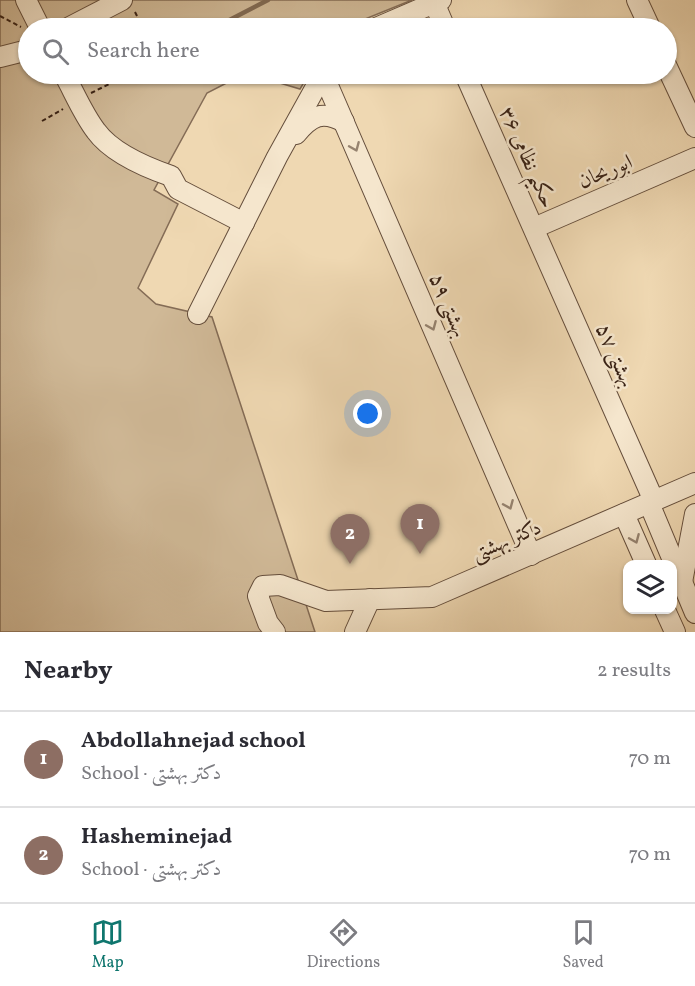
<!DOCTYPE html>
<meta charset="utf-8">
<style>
body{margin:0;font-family:Vollkorn,Amiri,serif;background:#f2f2f3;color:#2b2b33}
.controls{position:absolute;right:18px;bottom:18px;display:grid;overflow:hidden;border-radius:12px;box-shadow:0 2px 4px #0004}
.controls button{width:54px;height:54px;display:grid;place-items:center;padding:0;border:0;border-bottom:2px solid #e1e1e2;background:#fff;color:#2b2b33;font:30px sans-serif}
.you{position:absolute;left:368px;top:414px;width:21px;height:21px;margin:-15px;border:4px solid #fff;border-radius:50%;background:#1a73e8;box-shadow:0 0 0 9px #1a73e833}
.badge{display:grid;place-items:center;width:39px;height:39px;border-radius:50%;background:#0f766e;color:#fff;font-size:20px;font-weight:700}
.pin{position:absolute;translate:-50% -50px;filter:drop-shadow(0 2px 3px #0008)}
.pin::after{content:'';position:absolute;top:32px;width:21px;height:18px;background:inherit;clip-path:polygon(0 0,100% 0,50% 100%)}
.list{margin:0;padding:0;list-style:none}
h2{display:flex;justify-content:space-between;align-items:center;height:78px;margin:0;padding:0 24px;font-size:26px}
h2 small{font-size:20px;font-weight:400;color:#7c7c81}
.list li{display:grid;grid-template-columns:39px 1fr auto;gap:18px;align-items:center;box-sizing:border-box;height:96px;padding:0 24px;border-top:2px solid #e1e1e2}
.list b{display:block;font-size:22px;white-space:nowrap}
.list p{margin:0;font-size:20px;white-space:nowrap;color:#7c7c81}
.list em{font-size:20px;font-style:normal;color:#7c7c81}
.icon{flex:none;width:33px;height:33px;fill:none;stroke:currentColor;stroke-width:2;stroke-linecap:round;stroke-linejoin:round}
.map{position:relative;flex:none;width:695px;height:632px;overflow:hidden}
.search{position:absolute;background:#fff;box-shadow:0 2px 4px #0004;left:18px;right:18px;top:18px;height:66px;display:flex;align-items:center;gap:15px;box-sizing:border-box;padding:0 21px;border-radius:33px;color:#7c7c81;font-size:22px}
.sheet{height:270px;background:#fff}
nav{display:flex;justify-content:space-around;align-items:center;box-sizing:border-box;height:84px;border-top:2px solid #e1e1e2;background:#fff;font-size:16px;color:#7c7c81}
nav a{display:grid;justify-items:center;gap:3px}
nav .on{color:#0f766e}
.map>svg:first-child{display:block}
.green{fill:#d0b997;stroke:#846c56;stroke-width:1.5}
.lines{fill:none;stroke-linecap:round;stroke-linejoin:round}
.stream{stroke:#806952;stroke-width:4.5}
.minor-casing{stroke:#654e3c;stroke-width:22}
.path{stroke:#372014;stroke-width:2;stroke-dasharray:4.5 3;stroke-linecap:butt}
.minor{stroke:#f5e6cd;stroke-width:20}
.oneway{stroke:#968370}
.labels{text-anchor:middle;stroke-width:5;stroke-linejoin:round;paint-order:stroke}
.street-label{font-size:21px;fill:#372014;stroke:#f5e6cd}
</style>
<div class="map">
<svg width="695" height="632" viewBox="0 0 695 632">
<rect width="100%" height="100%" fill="#efd8b2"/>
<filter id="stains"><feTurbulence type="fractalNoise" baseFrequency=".00333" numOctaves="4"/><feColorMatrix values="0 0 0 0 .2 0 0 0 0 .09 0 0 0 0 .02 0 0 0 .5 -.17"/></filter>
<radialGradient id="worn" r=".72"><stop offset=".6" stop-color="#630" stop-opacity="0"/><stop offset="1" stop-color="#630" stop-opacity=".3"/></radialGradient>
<!-- green -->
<g class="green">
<path d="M0,0H412L343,28H28V74H244L207,93L154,190L178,204L138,288L156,304L212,317L315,632H0Z"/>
<path d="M250,74H309L300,89Z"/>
</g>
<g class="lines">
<!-- stream -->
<path class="stream" d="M214,28L268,0"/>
<defs>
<g id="minor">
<path d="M26,0L40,28"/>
<path d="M433,0L445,28"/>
<path d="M637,0L650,28"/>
<path d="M68,28L122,0"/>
<path d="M376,28L441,0"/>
<path d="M0,57L28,50"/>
<path d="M666,65L695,127"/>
<path d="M64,74C74,92 83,114 96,131C112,153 145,167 171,176L178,189L244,223"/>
<path d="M323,74L531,555"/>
<path d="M465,74L654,501"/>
<path d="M296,134C311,116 322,110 344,122"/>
<path d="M534,228L695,158"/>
<path d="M198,314L277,157L323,74"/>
<path d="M649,503L695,613"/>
<path d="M624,514L646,564"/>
<path d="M682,582L695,514"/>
<path d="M665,610L675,632"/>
<path d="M275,632L268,623L258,596L263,586L280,585L326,601L432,597L695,483"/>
<path d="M355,632L370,599"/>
</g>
</defs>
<!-- minor casing -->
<use href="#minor" class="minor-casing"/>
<!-- path -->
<g class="path">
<path d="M135,12L143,28"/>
<path d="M0,16L21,27"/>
<path d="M91,93L130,74"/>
<path d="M42,121L63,109"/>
</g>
<!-- minor -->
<use href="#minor" class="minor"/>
</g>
<!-- one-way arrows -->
<defs><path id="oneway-chevron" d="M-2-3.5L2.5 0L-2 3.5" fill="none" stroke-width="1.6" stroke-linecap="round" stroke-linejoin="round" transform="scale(1.5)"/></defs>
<g class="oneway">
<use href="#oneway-chevron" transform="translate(355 147) rotate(67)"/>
<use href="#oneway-chevron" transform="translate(432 326) rotate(67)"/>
<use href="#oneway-chevron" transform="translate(509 505) rotate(67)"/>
<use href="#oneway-chevron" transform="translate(635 539) rotate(67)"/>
</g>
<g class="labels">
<!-- street labels -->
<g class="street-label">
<text transform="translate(528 157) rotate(66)" y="7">حکیم نظامی ۳۶</text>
<text transform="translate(605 171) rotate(-23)" y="7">ابوریحان</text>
<text transform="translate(449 305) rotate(67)" y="7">بهشتی ۵۹</text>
<text transform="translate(616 355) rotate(66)" y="7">بهشتی ۵۷</text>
<text transform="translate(506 540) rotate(-23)" y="7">دکتر بهشتی</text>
</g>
</g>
<rect width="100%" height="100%" filter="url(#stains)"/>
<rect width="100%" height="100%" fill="url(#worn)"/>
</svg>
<div class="controls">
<button><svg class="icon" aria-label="layers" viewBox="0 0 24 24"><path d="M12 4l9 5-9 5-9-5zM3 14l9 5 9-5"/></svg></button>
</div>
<div class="you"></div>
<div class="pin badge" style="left:420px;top:554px;background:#8d6e63">1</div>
<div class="pin badge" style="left:350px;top:564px;background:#8d6e63">2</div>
<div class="search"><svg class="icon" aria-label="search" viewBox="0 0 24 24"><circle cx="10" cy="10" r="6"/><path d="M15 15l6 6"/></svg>Search here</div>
</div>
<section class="sheet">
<h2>Nearby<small>2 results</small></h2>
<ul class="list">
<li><span class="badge" style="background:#8d6e63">1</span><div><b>Abdollahnejad school</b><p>School · دکتر بهشتی</p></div><em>70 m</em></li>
<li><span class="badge" style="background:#8d6e63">2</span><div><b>Hasheminejad</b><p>School · دکتر بهشتی</p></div><em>70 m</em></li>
</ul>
</section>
<nav>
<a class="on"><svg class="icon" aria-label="map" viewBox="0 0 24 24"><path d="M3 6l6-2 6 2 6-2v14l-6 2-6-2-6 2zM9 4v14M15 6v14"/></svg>Map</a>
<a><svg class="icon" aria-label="directions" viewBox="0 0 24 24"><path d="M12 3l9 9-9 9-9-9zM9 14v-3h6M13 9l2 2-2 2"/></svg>Directions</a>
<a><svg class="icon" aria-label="saved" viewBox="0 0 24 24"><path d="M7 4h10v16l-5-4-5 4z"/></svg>Saved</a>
</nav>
